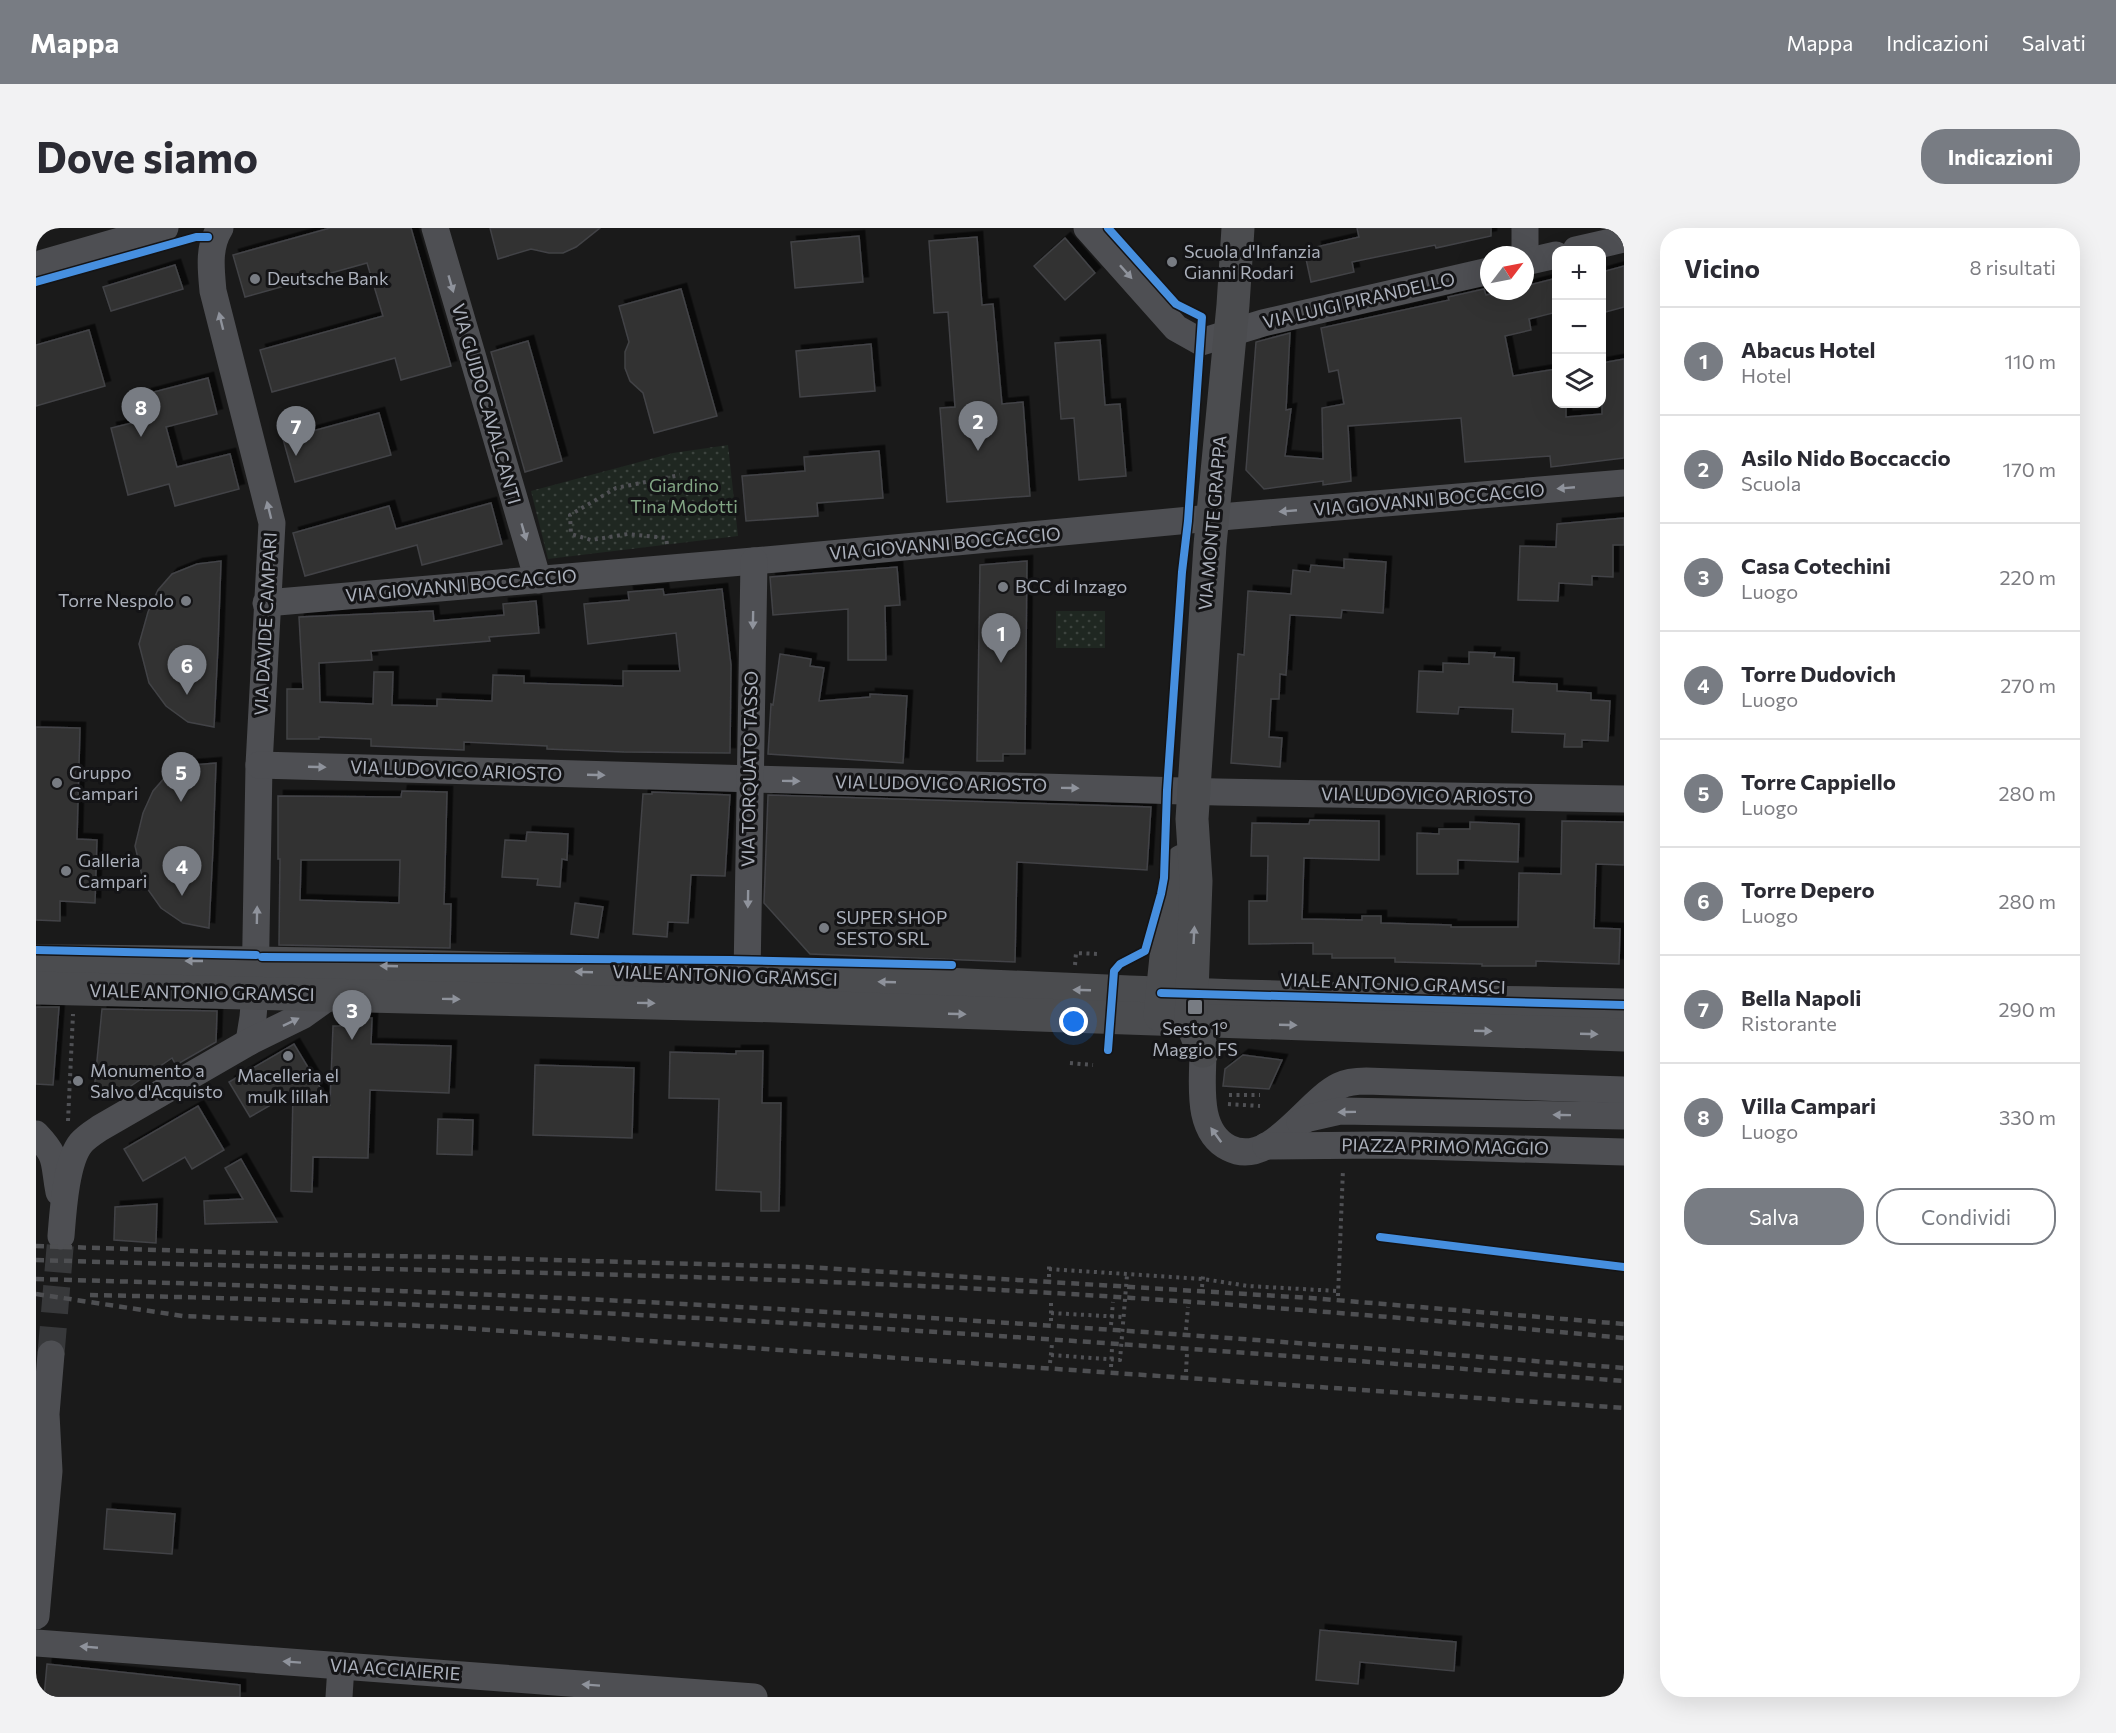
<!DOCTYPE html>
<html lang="it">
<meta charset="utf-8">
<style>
body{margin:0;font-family:Commissioner,sans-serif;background:#f2f2f3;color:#2b2b33}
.controls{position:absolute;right:18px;top:18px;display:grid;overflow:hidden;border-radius:12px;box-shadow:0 6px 24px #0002}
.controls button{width:54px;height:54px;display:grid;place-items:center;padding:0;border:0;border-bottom:2px solid #e1e1e2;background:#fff;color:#2b2b33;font:30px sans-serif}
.compass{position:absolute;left:1444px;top:18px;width:54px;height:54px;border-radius:50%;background:#fff;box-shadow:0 6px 24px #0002;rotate:58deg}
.you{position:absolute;left:1038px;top:794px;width:21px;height:21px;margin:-15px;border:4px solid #fff;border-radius:50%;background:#1a73e8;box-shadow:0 0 0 9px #1a73e833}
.badge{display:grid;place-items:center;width:39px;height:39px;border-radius:50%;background:#787c83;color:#fff;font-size:20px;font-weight:700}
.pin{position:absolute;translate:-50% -50px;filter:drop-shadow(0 2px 3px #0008)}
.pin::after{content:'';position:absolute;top:32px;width:21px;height:18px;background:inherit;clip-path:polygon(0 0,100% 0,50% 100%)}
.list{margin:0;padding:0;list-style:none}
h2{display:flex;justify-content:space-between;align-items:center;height:78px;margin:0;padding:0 24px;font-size:26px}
h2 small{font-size:20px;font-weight:400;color:#7c7c81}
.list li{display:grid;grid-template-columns:39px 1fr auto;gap:18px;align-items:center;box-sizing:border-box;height:108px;padding:0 24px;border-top:2px solid #e1e1e2}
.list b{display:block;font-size:22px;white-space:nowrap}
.list p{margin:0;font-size:20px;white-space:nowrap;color:#7c7c81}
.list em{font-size:20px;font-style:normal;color:#7c7c81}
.actions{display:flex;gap:12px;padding:18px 24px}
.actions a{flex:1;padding:14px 0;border:2px solid #787c83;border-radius:24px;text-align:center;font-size:21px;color:#787c83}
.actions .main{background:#787c83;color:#fff}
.icon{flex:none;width:33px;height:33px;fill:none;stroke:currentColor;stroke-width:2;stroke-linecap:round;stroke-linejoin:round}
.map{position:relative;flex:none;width:1588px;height:1469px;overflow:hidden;border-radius:24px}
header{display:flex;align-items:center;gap:36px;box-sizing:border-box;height:84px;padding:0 30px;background:#787c83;color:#fff}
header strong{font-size:28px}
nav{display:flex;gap:33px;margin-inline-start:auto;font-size:21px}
.intro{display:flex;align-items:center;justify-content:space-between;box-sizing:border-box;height:144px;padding:0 36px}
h1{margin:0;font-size:42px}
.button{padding:15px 27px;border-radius:24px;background:#787c83;color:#fff;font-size:21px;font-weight:700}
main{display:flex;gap:36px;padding:0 36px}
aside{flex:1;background:#fff;border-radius:24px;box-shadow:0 6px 24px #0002}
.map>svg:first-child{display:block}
.park{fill:url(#park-dots)}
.building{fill:#323232;stroke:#424346;stroke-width:1.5;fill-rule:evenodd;filter:url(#shadow)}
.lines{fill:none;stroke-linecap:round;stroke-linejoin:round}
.minor-tunnel{stroke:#37383a;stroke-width:27;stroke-dasharray:27 14;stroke-linecap:butt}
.path{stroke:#505155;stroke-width:4;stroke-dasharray:3 4.5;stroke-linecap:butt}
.minor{stroke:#4e4f53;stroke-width:27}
.major{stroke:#4b4c4f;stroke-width:33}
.rail{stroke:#4e4f52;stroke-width:4.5;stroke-dasharray:8 6;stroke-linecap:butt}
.cycleway-casing{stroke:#141416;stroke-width:11}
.cycleway{stroke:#468fdf;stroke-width:8}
.oneway{fill:#8f939c}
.oneway2{fill:#8e929b}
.poi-dot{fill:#787c83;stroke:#141416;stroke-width:2}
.labels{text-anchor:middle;stroke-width:6;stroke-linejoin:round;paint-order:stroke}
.poi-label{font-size:18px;fill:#abb0bb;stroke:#141416;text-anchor:start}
.street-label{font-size:18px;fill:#abb0bb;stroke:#141416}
.park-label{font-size:18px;fill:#82a584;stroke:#141416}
</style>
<header>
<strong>Mappa</strong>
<nav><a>Mappa</a><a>Indicazioni</a><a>Salvati</a></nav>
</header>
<div class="intro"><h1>Dove siamo</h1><a class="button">Indicazioni</a></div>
<main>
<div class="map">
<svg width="1588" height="1469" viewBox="0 0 1588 1469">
<defs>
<pattern id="park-dots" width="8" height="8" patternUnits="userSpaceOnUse" patternTransform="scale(1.5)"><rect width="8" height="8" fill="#1f2721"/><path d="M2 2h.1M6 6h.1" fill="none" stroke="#3d443f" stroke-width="1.8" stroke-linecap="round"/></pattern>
<filter id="shadow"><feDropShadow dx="5.5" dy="-5.5" stdDeviation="0" flood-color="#0009"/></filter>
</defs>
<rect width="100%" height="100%" fill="#1a1a1a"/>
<!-- park -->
<g class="park">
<path d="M692,217L702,308L512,331L495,263L637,225Z"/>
<rect x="1020" y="383" width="49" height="37"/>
</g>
<!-- building -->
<g class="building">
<path d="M294,0H375L415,138L365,152L359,130L236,164L224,122L347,88L331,35L209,69L197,27Z"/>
<path d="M454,0H564L540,19L527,25H513L495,21L462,31Z"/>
<path d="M1321,0H1455V8L1400,20L1399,17L1316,34L1318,44L1275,54L1270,31L1282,28L1280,19L1323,9Z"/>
<path d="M823,8L827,54L759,60L755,14Z"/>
<path d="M941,9L946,77L957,76L966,176L987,174L994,268L911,274L904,180L919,179L912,84L898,85L893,13Z"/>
<path d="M1029,10L1059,45L1029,72L998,38Z"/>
<path d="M139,37L147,61L75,83L67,59Z"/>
<path d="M1588,38V79L1566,85V44Z"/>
<path d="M1521,50V84L1493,91L1495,102L1469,108L1477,148L1521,141V176H1530V189L1566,186V135L1588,131V230L1515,239L1514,228L1429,234L1425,190L1312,198L1315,253L1287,257V253L1228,261L1210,242L1220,114L1254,105L1250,182L1255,181L1249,228L1287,231L1286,180L1308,176L1302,142L1293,144L1285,100L1413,72L1412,69L1448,61L1450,67L1467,63H1489V58Z"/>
<path d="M645,61L681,188L618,205L607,165L594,153L589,140V124L593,114L583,78Z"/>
<path d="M53,102L69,158L0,178V117Z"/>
<path d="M1064,112L1069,177L1084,176L1090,248L1043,252L1038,190L1025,191L1019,115Z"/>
<path d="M492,113L526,233L489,244L455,124Z"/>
<path d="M835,116L839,163L764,169L760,123Z"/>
<path d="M172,150L181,186L130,199L141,239L194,226L203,261L139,278L133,256L92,267L75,200L116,190L110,166Z"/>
<path d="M343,185L355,227L259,254L247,211Z"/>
<path d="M843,223L847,270L781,275L782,288L710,293L706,248L769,243L768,229Z"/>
<path d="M455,275L466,316L386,337L381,317L269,348L257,305L353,278L360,301Z"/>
<path d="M1588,290V317H1577V349L1556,348V357L1523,355L1522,373L1482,372L1484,318L1520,319L1521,296Z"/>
<path d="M1308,331L1350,334L1347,385L1306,382L1305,390L1254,387L1250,447L1244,446L1243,471H1235L1233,509L1246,510L1244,539L1195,535L1202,426L1208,427L1212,363L1255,366L1257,342L1274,344L1275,337L1308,340Z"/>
<path d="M185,333L182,417L178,499L152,494L130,478L113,455L103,416L112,384L122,362L136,346L161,336Z"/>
<path d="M991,333L989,526H967V533H941L944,337Z"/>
<path d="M861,339L864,377L849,378L850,432H812V381L737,387L734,349Z"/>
<path d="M627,361L628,367L686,361L695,437L694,525L588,524L511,521V518L428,514V522L335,518V511L283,509V511H251V461H267L263,389L397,383L398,393L468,387L467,376L500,373L503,405L453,409L454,413L335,423L336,432L283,435L284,474L337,476L338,444H357L356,477L401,478V471L456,473L457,447L488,448V455L587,458V443H644L640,405L552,416L548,376L593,372L592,364Z"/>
<path d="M1433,424L1459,425L1458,429L1478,430L1477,454L1521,456V463L1555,465V472L1574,473L1572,513L1546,512V519H1528L1529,506L1476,504L1477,481L1423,479L1422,486L1381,484L1383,443L1407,444V435L1433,436Z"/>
<path d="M744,426L775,431L774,438L788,440L783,473L834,469V466L871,468L867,535L732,526L735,476L737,477Z"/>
<path d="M0,499L44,500L41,611L61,612L59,675L24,673V693L0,692Z"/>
<path d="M180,535L177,620L173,700L147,695L125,680L108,656L99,618L107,585L117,563L131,547L156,537Z"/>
<path d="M366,563L411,564L408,676H415L414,720L243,717L244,631H242V568L365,569ZM265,632H364L363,675L264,672Z"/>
<path d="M616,564L694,567L689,648L655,647L652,695L632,694L631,709L597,706L607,566H616Z"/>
<path d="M732,567L1115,579L1111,642L981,634L979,734L774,726L728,675Z"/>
<path d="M1274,592L1343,593V632L1268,630L1266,691L1326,692V688H1345V695L1415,697V699H1482L1483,645L1525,646L1526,593L1588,594V637L1560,636L1558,700L1584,701L1583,736L1500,733V738H1446V736L1359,734V730H1296V726H1277V715L1213,716V673H1231L1232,628H1215L1216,595L1273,596Z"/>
<path d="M1434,594L1483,596L1482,634L1422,632V646H1381V605L1403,606V601H1434Z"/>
<path d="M491,604L532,606L531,632L526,631L524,659L501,657L502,651L466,649L469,612L490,613Z"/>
<path d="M539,675L567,679L562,710L535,706Z"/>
<path d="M0,779H23L17,857L0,856Z"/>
<path d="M66,781L181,783L180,814L140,837L136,830L89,862L58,863Z"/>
<path d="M304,789L336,790L335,816L415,818L413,865L334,862L332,930L277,929L276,964L255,963L257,864L214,889L193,854L258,816L294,876L297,798H304Z"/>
<path d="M700,823H727L726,875H745L743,983H725V964L680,962L683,871L633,870L634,824L700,826Z"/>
<path d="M1207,827L1246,832L1233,861L1187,858L1189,841Z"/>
<path d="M499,837L598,840L596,910L497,907Z"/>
<path d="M162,878L188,922L156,941L149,929L107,953L88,921Z"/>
<path d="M402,891L437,892L436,927L401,926Z"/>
<path d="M205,931L241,994L169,996L168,973L207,971L189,940Z"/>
<path d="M121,976L120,1015L78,1012L79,979Z"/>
<path d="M71,1281L139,1286L136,1326L68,1321Z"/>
<path d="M1284,1402L1420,1414L1418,1443L1324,1434L1322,1456L1280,1452Z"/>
<path d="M11,1436L204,1457V1469H8Z"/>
</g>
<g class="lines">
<!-- minor-tunnel -->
<path class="minor-tunnel" d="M15,1126L25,1008"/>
<!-- path -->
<g class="path">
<path d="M631,316L630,310L592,306L555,312L535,306L534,287L580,260L644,247"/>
<path d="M1039,737L1040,725L1063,726"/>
<path d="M1034,835L1057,837"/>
<path d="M1193,867H1224"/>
<path d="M1192,876L1224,878"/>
<path d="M32,893L37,786"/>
<path d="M1013,1041L1167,1051L1212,1058L1302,1063"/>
<path d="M1013,1049V1037"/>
<path d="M1166,1059L1167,1048"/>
<path d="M1302,1068L1307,941"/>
<path d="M1015,1085L1087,1089"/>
<path d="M1015,1093V1071"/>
<path d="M1075,1097L1077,1074"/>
<path d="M1150,1102L1152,1079"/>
<path d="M1015,1127L1084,1132L1091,1047"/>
<path d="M1014,1135L1016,1116"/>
<path d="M1075,1139L1076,1120"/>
<path d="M1150,1144L1151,1125"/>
</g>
<!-- minor -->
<g class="minor">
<path d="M184,0C172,19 175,41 177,63L236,295L223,537L219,766L217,789L213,814"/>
<path d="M399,0L502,352"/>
<path d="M1051,0L1140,100L1165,114L1227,95L1453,43"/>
<path d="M1540,22L1588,11"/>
<path d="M1489,34V0"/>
<path d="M1489,34L1520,27"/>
<path d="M0,37L129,0"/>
<path d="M230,375L741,331L1196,288L1588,255"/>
<path d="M223,537L1182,564L1588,571"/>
<path d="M711,748L718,333"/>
<path d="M1167,823C1167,854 1159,903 1193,920C1234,941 1270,874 1303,858C1311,854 1320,853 1330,853L1588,862"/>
<path d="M1264,894L1273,890L1304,883L1588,888"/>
<path d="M0,906C23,930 17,934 23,964"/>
<path d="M1230,918L1348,917L1588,924"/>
<path d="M25,1008C27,983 30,933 45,915C50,909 58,904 64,900L213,814L266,788L294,768"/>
<path d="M0,1388L13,1243L10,1186L15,1126"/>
<path d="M0,1415L718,1469"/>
<path d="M303,1469L305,1438"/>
</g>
<!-- major -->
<g class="major">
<path d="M0,733C365,734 729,748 1093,764C1258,771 1423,773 1588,777"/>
<path d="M0,760L742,778L1588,807"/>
<path d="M1124,787L1134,690L1146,633"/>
<path d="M1167,823L1155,793L1160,653L1156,591L1174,317L1197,77L1202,0"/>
</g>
<!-- rail -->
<g class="rail">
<path d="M0,1018L245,1026L412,1029L770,1039L1275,1070L1588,1096"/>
<path d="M0,1032C256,1040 511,1043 767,1053C1041,1063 1315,1084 1588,1110"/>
<path d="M0,1051C258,1058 517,1068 775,1083C1046,1098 1317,1119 1588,1140"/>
<path d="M0,1066L147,1088L410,1099L1588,1180"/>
<path d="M54,1067C566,1077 1077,1114 1588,1153"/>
</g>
<defs>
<g id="cycleway">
<path d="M0,54L160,9H172"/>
<path d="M0,722L220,727"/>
<path d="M226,729L694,732L916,737"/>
<path d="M1125,765L1588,777"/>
<path d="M1072,822L1078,743L1084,736L1109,723L1125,666L1128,650L1131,562L1146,344L1152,293L1166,89L1140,76L1072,0"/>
<path d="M1344,1009L1588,1039"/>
</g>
</defs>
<!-- cycleway casing -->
<use href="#cycleway" class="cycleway-casing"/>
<!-- cycleway -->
<use href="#cycleway" class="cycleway"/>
</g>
<!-- one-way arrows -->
<defs><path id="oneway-solid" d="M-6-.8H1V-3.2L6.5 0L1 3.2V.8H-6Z" transform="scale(1.5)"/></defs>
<g class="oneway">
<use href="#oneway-solid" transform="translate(1090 44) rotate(48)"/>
<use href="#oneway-solid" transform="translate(415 56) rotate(74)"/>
<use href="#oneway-solid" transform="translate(185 93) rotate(-104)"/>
<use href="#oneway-solid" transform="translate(1530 260) rotate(175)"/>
<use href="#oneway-solid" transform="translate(233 282) rotate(-104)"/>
<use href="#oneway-solid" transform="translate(1252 283) rotate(175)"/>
<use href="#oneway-solid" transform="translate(488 304) rotate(74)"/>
<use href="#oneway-solid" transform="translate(717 392) rotate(91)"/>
<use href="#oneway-solid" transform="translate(281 539) rotate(2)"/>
<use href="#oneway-solid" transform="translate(560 547) rotate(2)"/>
<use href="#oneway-solid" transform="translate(755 553) rotate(1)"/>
<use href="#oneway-solid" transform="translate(1034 560) rotate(1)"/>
<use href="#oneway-solid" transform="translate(712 671) rotate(91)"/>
<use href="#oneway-solid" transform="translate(221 687) rotate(-89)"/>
<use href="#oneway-solid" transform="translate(255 794) rotate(-26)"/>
<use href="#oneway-solid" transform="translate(1311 884) rotate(179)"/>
<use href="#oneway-solid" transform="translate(1526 887) rotate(-179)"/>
<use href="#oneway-solid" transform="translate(1180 907) rotate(-126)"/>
<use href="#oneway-solid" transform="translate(53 1419) rotate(-175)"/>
<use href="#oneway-solid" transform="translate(256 1434) rotate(-176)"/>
<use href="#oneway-solid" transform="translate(555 1457) rotate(-176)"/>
</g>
<g class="oneway2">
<use href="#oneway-solid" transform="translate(1158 707) rotate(-87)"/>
<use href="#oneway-solid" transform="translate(158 733) rotate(-180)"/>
<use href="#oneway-solid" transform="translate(353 738) rotate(-178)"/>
<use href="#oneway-solid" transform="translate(548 744) rotate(-178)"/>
<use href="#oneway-solid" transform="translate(851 754) rotate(-178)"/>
<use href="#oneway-solid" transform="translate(1046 762) rotate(-178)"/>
<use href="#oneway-solid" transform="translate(415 771) rotate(1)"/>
<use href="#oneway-solid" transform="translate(610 775) rotate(1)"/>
<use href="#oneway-solid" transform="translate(921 786) rotate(2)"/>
<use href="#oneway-solid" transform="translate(1252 797) rotate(2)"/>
<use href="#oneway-solid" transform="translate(1447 803) rotate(2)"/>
<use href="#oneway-solid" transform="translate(1553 806) rotate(2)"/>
</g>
<!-- markers -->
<g class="poi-dot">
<circle cx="1136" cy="34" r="6"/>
<circle cx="219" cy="51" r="6"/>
<circle cx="967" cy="359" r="6"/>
<circle cx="150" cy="373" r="6"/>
<circle cx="21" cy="555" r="6"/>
<circle cx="30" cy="643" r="6"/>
<circle cx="788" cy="700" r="6"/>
<rect x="1151" y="771" width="16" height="16" rx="3"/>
<circle cx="252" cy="828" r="6"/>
<circle cx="42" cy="853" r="6"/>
</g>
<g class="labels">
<!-- poi labels -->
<g class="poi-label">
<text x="1148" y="30">Scuola d'Infanzia<tspan x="1148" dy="21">Gianni Rodari</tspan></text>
<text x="231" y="57">Deutsche Bank</text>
<text x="979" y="365">BCC di Inzago</text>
<text x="138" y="379" text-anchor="end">Torre Nespolo</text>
<text x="33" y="551">Gruppo<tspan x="33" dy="21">Campari</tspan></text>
<text x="42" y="639">Galleria<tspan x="42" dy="21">Campari</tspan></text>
<text x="800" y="696">SUPER SHOP<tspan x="800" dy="21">SESTO SRL</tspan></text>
<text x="1159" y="807" text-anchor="middle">Sesto 1º<tspan x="1159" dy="21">Maggio FS</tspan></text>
<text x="54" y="849">Monumento a<tspan x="54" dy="21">Salvo d'Acquisto</tspan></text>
<text x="252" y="854" text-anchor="middle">Macelleria el<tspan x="252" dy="21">mulk lillah</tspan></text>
</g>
<!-- street labels -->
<g class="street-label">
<text transform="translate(1323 73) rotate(-13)" y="6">VIA LUIGI PIRANDELLO</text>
<text transform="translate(450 176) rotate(74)" y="6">VIA GUIDO CAVALCANTI</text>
<text transform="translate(1393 272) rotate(-5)" y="6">VIA GIOVANNI BOCCACCIO</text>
<text transform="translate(1177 295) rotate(-85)" y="6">VIA MONTE GRAPPA</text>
<text transform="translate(909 316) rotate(-5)" y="6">VIA GIOVANNI BOCCACCIO</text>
<text transform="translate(425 358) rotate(-5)" y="6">VIA GIOVANNI BOCCACCIO</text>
<text transform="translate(230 396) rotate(-87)" y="6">VIA DAVIDE CAMPARI</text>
<text transform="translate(714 541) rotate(-89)" y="6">VIA TORQUATO TASSO</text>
<text transform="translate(420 543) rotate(2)" y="6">VIA LUDOVICO ARIOSTO</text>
<text transform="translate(905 556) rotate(1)" y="6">VIA LUDOVICO ARIOSTO</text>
<text transform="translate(1391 568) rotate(1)" y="6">VIA LUDOVICO ARIOSTO</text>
<text transform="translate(689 748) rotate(2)" y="6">VIALE ANTONIO GRAMSCI</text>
<text transform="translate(1357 756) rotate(2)" y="6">VIALE ANTONIO GRAMSCI</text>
<text transform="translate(166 765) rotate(1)" y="6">VIALE ANTONIO GRAMSCI</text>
<text transform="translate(1409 919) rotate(1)" y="6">PIAZZA PRIMO MAGGIO</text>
<text transform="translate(359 1442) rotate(4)" y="6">VIA ACCIAIERIE</text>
</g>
<!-- park labels -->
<g class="park-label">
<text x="648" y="264">Giardino<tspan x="648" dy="21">Tina Modotti</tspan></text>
</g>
</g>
</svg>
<div class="controls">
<button>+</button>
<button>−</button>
<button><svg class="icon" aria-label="layers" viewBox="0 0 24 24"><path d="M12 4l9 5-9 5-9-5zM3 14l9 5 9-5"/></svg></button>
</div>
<svg class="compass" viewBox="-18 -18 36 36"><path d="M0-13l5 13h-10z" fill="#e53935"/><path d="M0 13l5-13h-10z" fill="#7c7c81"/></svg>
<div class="you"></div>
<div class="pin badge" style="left:965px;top:435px">1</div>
<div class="pin badge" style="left:942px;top:223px">2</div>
<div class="pin badge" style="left:316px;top:812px">3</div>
<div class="pin badge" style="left:146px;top:668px">4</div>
<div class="pin badge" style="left:145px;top:574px">5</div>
<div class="pin badge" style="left:151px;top:467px">6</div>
<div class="pin badge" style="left:260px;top:228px">7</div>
<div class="pin badge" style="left:105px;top:209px">8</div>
</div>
<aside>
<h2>Vicino<small>8 risultati</small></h2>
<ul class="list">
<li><span class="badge">1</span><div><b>Abacus Hotel</b><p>Hotel</p></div><em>110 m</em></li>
<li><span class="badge">2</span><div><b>Asilo Nido Boccaccio</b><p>Scuola</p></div><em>170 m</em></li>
<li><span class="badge">3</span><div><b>Casa Cotechini</b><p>Luogo</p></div><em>220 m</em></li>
<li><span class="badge">4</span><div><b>Torre Dudovich</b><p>Luogo</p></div><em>270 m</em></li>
<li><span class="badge">5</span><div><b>Torre Cappiello</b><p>Luogo</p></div><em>280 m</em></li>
<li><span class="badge">6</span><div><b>Torre Depero</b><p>Luogo</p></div><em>280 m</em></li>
<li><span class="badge">7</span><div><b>Bella Napoli</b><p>Ristorante</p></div><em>290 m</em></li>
<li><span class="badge">8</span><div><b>Villa Campari</b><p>Luogo</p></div><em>330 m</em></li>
</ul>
<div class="actions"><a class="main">Salva</a><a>Condividi</a></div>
</aside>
</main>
